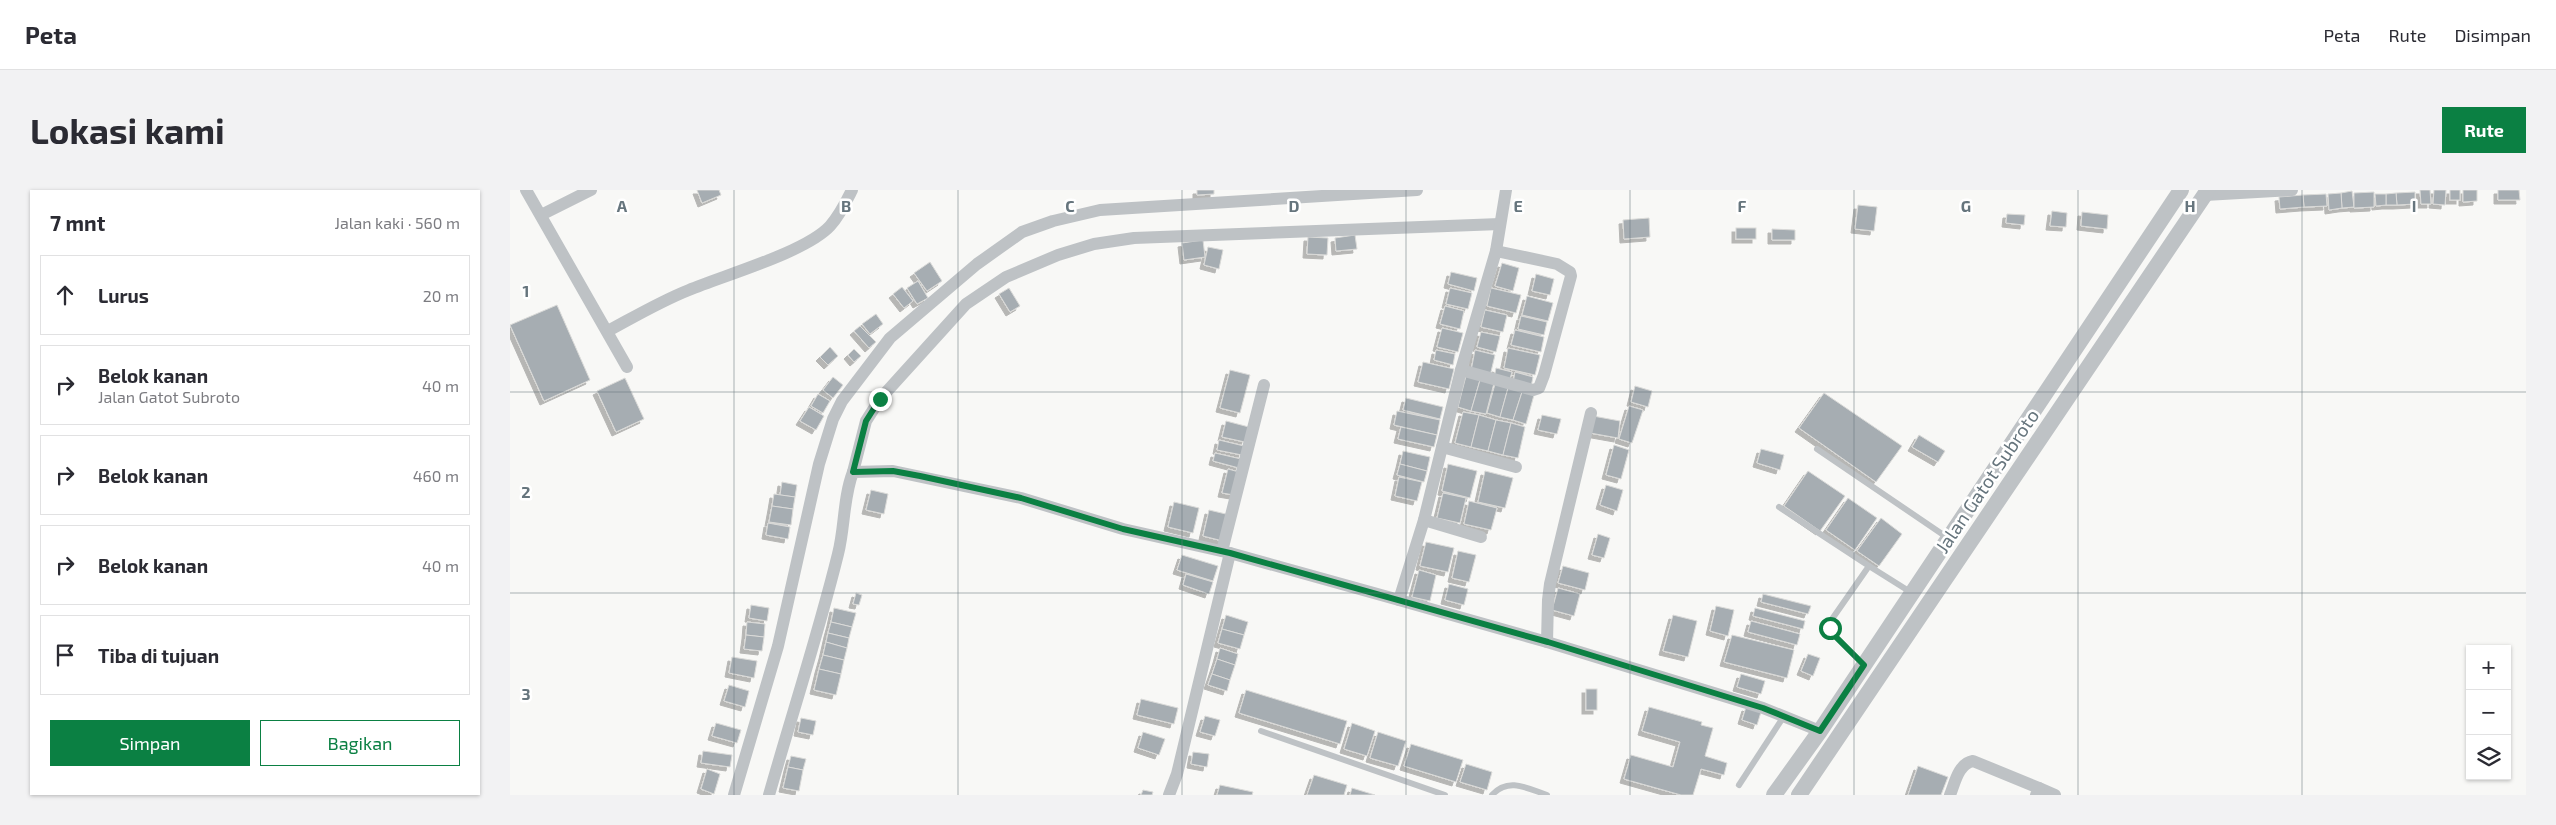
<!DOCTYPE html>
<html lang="id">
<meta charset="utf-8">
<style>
body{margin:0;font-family:"Exo 2",sans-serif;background:#f2f2f3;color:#2b2b33}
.controls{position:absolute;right:15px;bottom:15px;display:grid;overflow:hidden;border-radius:0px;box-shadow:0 1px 4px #0004}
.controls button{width:45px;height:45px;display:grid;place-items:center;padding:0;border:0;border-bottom:1px solid #e1e1e2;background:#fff;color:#2b2b33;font:25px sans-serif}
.stop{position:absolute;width:15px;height:15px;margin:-11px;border:4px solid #0b8043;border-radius:50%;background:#fff}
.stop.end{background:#0b8043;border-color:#fff;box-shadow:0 1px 5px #0008}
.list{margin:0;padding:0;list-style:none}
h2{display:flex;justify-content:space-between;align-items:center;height:65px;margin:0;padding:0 20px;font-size:21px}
h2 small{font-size:16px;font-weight:400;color:#7c7c81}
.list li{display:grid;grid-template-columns:32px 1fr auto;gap:15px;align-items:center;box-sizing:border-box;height:80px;margin:0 10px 10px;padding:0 10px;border:1px solid #e1e1e2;border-radius:0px}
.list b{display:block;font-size:19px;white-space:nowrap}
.list p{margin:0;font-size:16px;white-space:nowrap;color:#7c7c81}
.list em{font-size:16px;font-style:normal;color:#7c7c81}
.actions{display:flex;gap:10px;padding:15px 20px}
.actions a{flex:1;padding:11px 0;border:1px solid #0b8043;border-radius:0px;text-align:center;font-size:18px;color:#0b8043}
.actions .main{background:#0b8043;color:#fff}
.icon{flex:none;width:28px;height:28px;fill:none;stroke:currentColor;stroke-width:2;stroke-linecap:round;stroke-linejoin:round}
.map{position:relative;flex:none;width:2016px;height:605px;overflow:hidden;border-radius:0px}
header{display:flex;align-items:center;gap:30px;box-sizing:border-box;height:70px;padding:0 25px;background:#fff;border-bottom:1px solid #e1e1e2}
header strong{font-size:24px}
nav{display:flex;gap:28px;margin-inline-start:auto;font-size:18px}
.intro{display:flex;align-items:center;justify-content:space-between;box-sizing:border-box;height:120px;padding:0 30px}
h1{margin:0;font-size:35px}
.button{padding:12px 22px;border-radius:0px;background:#0b8043;color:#fff;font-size:18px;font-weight:700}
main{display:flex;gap:30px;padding:0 30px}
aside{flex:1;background:#fff;border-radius:0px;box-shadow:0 1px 4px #0004}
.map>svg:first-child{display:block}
.building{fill:#a6adb2;stroke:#dadad8;filter:url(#shadow)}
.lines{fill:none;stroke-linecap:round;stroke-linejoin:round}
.service{stroke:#bec2c5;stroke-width:6}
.minor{stroke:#bec2c5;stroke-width:12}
.tertiary{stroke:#bec2c5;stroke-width:16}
.route{stroke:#0b8043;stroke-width:6}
.grid{fill:none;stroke:#66757d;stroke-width:1;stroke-opacity:0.55}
.labels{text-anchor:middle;stroke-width:5;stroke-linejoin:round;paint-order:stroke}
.street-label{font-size:19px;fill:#66757d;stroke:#fff}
.grid-label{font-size:16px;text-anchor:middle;font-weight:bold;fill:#66757d;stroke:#fff;stroke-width:5;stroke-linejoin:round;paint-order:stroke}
</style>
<header>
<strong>Peta</strong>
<nav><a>Peta</a><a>Rute</a><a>Disimpan</a></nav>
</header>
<div class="intro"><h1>Lokasi kami</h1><a class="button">Rute</a></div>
<main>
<aside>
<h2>7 mnt<small>Jalan kaki · 560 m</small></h2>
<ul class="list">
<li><svg class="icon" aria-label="ahead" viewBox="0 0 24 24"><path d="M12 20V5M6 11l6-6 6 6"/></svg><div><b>Lurus</b></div><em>20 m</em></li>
<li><svg class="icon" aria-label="right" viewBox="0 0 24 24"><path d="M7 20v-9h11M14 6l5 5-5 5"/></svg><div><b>Belok kanan</b><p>Jalan Gatot Subroto</p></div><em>40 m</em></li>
<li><svg class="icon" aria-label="right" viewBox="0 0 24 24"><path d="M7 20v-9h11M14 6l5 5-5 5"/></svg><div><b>Belok kanan</b></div><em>460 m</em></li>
<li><svg class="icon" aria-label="right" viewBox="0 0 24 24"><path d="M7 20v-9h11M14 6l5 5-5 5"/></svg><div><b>Belok kanan</b></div><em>40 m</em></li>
<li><svg class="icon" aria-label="arrive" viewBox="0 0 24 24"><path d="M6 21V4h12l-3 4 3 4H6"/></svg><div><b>Tiba di tujuan</b></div></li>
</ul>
<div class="actions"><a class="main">Simpan</a><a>Bagikan</a></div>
</aside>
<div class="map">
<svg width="2016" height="605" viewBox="0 0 2016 605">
<defs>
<filter id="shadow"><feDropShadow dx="-4" dy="4" stdDeviation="0" flood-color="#0004"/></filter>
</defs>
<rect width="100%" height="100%" fill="#f8f8f6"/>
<!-- building -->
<g class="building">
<path d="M187,0H209L211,5L192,13Z"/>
<path d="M687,0H704V4L687,5Z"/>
<path d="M1910,0H1920L1921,14H1911Z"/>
<path d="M1924,0H1936L1935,15L1923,14Z"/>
<rect x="1940" y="0" width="10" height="10"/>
<path d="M1953,0H1967V11L1953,12Z"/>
<path d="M1988,0H2009L2010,10H1988Z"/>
<path d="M1842,1L1844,17L1832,18L1831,3Z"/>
<path d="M1864,2V17L1844,18V3Z"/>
<path d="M1905,2V14L1887,15L1886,3Z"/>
<path d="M1831,3L1832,18L1819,20L1818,4Z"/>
<path d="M1886,3L1887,15H1876V4Z"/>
<path d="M1816,4L1817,16L1794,17L1793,5Z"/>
<path d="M1865,4H1876V15L1866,16Z"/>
<path d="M1793,5L1794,17L1770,19L1769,7Z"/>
<path d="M1348,15L1367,17L1364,41L1345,39Z"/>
<path d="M1542,21L1557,23L1556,37L1540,36Z"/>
<path d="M1572,22L1598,25L1597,39L1571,36Z"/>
<path d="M1497,24L1515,25L1514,35L1496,33Z"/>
<path d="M1139,28L1140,47L1114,49L1113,30Z"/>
<rect x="1226" y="38" width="20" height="11"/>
<path d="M1262,39L1285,40V50H1262Z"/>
<path d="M845,45L847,59L826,61L825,48Z"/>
<path d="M798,47L818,48L817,65L797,64Z"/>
<path d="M693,50L695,67L674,70L672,53Z"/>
<path d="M698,57L713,60L709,79L694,75Z"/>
<path d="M420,72L432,91L417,101L404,83Z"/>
<path d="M992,73L1009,78L1003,101L985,96Z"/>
<path d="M941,82L967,88L964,101L938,94Z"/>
<path d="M1026,84L1044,89L1040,105L1022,101Z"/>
<path d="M408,91L418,108L407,114L397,98Z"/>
<path d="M392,97L403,111L394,118L383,104Z"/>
<path d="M499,98L510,116L500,122L489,104Z"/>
<path d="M940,98L962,103L958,119L936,114Z"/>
<path d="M981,98L1011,105L1006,123L977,116Z"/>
<path d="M1017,106L1043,113L1038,131L1012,125Z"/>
<path d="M47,115L80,190L34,211L0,135Z"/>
<path d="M935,116L954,121L950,139L930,134Z"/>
<path d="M975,120L997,125L993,142L971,137Z"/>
<path d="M366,124L373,134L360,144L352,134Z"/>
<path d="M1011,126L1037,132L1034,145L1008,139Z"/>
<path d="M350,136L366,152L359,158L344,141Z"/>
<path d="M932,138L953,143L948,162L927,157Z"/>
<path d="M1005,140L1034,147L1031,162L1001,155Z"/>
<path d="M971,142L990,146L986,162L967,157Z"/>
<path d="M320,157L328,166L318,175L310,167Z"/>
<path d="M998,158L1030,165L1025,185L994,178Z"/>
<path d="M344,159L351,166L344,172L338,165Z"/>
<path d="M926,160L945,164L943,175L924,170Z"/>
<path d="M965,160L985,165L980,186L961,181Z"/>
<path d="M913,172L944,179L939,199L908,192Z"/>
<path d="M986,178L1002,182L999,192L984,188Z"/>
<path d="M720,180L740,185L730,223L710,218Z"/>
<path d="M1005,182L1023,187L1021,197L1003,193Z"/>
<path d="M956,186L970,190L961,221L948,217Z"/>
<path d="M323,187L333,195L323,208L313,200Z"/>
<path d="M115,188L134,229L106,242L87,201Z"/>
<path d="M970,190L984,193L976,224L961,221Z"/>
<path d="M985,194L998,198L990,227L977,223Z"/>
<path d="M1125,196L1142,201L1138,217L1121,212Z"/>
<path d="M998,198L1012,202L1003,230L990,227Z"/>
<path d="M1012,202L1024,205L1016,234L1003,230Z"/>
<path d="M1314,203L1392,256L1366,292L1289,238Z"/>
<path d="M308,204L320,211L313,223L301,216Z"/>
<path d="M896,208L933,217L930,229L893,220Z"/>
<path d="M1119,216L1133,220L1122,253L1109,249Z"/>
<path d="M299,217L314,226L306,240L290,231Z"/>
<path d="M887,221L930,230L927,245L884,235Z"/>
<path d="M953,222L969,225L961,257L945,253Z"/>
<path d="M969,225L986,230L978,261L961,257Z"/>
<path d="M1032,225L1051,229L1047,244L1028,240Z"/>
<path d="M1083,226L1110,231L1108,248L1080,243Z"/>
<path d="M986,230L1001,233L993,265L978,261Z"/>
<path d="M716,231L739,237L735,252L712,247Z"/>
<path d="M1001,233L1015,237L1008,268L993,265Z"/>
<path d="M891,237L927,245L924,257L888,249Z"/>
<path d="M1409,245L1435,261L1428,272L1402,257Z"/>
<path d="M709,250L734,256L732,265L707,260Z"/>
<path d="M1104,255L1119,260L1111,289L1096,285Z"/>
<path d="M1251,259L1274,265L1270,280L1247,273Z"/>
<path d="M893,261L920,267L917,281L890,274Z"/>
<path d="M705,263L731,269L729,278L703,271Z"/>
<path d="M890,274L917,281L914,292L887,285Z"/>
<path d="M938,274L967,281L960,308L932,301Z"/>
<path d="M718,279L729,282L724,305L712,303Z"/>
<path d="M975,281L1003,288L995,318L968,312Z"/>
<path d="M1298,281L1335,306L1310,341L1274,316Z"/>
<path d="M889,287L912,292L907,311L885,306Z"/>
<path d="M272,292L287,295L285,307L270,305Z"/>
<path d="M1096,295L1113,300L1107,321L1090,315Z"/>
<path d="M361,300L378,304L374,324L356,320Z"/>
<path d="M933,303L956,308L950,333L927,328Z"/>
<path d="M264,304L285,307L283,319L262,316Z"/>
<path d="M1338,308L1367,328L1345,360L1316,340Z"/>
<path d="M959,311L987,318L981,340L954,334Z"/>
<path d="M664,312L689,318L683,343L658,337Z"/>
<path d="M262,316L283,319L281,335L259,332Z"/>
<path d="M699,320L720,325L713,351L693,346Z"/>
<path d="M1371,328L1392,344L1369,376L1347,361Z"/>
<path d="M258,333L280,337L278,349L256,345Z"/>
<path d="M1088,344L1100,348L1094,368L1082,365Z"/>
<path d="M916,352L944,358L938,382L910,376Z"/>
<path d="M948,361L966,365L959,392L942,388Z"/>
<path d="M672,365L708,376L703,391L667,380Z"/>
<path d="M1053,376L1079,383L1075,400L1048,393Z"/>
<path d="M909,380L926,385L920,411L902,407Z"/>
<path d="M676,384L703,392L699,404L673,395Z"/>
<path d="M939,394L958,399L954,415L935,410Z"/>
<path d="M1048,398L1070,404L1064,426L1042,420Z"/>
<path d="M346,403L352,405L349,415L343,414Z"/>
<path d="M1253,404L1301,416L1298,424L1251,412Z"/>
<path d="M241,415L259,418L257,431L239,428Z"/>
<path d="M1206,416L1224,420L1218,446L1200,441Z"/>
<path d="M324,418L346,423L342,437L321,432Z"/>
<path d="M1245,418L1295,431L1293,439L1243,426Z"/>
<path d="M716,425L738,432L734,445L712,439Z"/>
<path d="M1163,425L1187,431L1178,467L1153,461Z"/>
<path d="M1241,431L1290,444L1287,455L1238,442Z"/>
<path d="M237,432L255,434L254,447L236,445Z"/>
<path d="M321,432L342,437L339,448L318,443Z"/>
<path d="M712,439L734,445L730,459L708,453Z"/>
<path d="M318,443L339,448L337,458L316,452Z"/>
<path d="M236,445L254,447L252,461L234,459Z"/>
<path d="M1222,445L1284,460L1277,488L1214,472Z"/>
<path d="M316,452L337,458L334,470L313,465Z"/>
<path d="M710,458L728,464L725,475L707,469Z"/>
<path d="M1298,464L1310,468L1303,486L1291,481Z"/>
<path d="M313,465L334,470L331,484L309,479Z"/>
<path d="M222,467L247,471L244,488L219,483Z"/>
<path d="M707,469L725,475L720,490L702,484Z"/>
<path d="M309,479L331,484L326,505L304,500Z"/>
<path d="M702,484L720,490L717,501L698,495Z"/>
<path d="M1231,484L1255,491L1251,504L1227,497Z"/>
<path d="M219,495L239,501L235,517L214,511Z"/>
<rect x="1076" y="499" width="11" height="21"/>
<path d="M736,500L837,531L830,554L729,523Z"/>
<path d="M631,509L668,518L664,534L627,525Z"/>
<path d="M1139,517L1192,532L1191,535L1203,538L1195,566L1217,573L1214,585L1191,579L1183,605H1171L1114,589L1121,565L1163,577L1170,552L1132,541Z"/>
<path d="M1236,517L1251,522L1247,535L1232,530Z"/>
<path d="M695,526L710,530L705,546L690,542Z"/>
<path d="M291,528L306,531L303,545L288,542Z"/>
<path d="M206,533L231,540L227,553L202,546Z"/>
<path d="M842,533L865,541L857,566L834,559Z"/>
<path d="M633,542L655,549L649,565L628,558Z"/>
<path d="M868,542L896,551L888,576L860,568Z"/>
<path d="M901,554L953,570L946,592L894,576Z"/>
<path d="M193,561L222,565L220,577L191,573Z"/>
<path d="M683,562L699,564L697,577L681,574Z"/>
<path d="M281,566L296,569L293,580L278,577Z"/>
<path d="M956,574L982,582L977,600L950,592Z"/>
<path d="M1408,576L1438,587L1431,605H1398Z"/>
<path d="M278,577L293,580L289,601L273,598Z"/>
<path d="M197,579L210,584L204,604L191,599Z"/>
<path d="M804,585L837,595L834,605H797Z"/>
<path d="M710,595L743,602L742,605H707Z"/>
<path d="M842,598L865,605H840Z"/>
<path d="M633,600L643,602L642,605H631Z"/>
</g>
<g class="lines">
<!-- service -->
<g class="service">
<path d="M1307,259L1438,348"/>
<path d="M1269,317L1359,376L1320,432L1323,444L1353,474"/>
<path d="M1359,376L1402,403"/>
<path d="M751,541L935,605"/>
<path d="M1229,595L1274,526"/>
<path d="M982,605C998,587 1017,598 1037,605"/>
</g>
<!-- minor -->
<g class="minor">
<path d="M16,0L117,177"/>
<path d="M1695,5L1782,0"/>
<path d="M31,25L81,0"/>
<path d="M98,141C124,127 151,111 179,100C215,85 296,62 320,36C330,25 336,12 342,0"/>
<path d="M951,180L1023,200L1029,198L1034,185L1061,86L1060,82L1047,74L986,61"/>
<path d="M932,257L1006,277"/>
<path d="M343,282L356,231L370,209L456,114L496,87L548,65L584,54L624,48L990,34"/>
<path d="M914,330L971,347"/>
<path d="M712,361L754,195"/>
<path d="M889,410L1037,452L1253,518L1310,541"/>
<path d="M1037,452L1038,410L1040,394L1081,223"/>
<path d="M1529,598L1545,605"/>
<path d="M224,605L268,456L309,274L323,229L332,211L380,148L467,74L512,42L543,31L590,20L907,0"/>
<path d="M259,605C282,524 308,445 328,364C335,337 333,308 343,282L383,281L511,308L613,339L720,363L889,410L914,330L951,180L986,61L996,0"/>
<path d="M659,605L667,584L720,363"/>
<path d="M1440,605C1445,593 1448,574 1463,571L1529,598L1526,605"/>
</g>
<!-- tertiary -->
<g class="tertiary">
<path d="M1264,605L1310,541L1671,0"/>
<path d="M1289,605L1698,0"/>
</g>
</g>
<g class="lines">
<!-- route -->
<path class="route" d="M370,209L356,231L343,282L383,281L410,286L511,308L613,339L720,363L1038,452L1253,518L1310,541L1354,475L1323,444L1320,438"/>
</g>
<!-- grid -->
<path class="grid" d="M224,0V605M448,0V605M672,0V605M896,0V605M1120,0V605M1344,0V605M1568,0V605M1792,0V605M0,202H2016M0,403H2016"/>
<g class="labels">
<!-- street labels -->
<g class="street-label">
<text transform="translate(1477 291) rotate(-56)" y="7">Jalan Gatot Subroto</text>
</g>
</g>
<g class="grid-label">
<text x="112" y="22">A</text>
<text x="336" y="22">B</text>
<text x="560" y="22">C</text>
<text x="784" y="22">D</text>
<text x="1008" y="22">E</text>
<text x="1232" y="22">F</text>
<text x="1456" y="22">G</text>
<text x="1680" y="22">H</text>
<text x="1904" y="22">I</text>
<text x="16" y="107">1</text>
<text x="16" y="308">2</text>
<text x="16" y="510">3</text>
</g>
</svg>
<div class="controls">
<button>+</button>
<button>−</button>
<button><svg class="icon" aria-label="layers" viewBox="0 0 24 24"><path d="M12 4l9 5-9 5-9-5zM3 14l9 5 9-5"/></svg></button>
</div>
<div class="stop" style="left:1320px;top:438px"></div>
<div class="stop end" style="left:370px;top:209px"></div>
</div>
</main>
